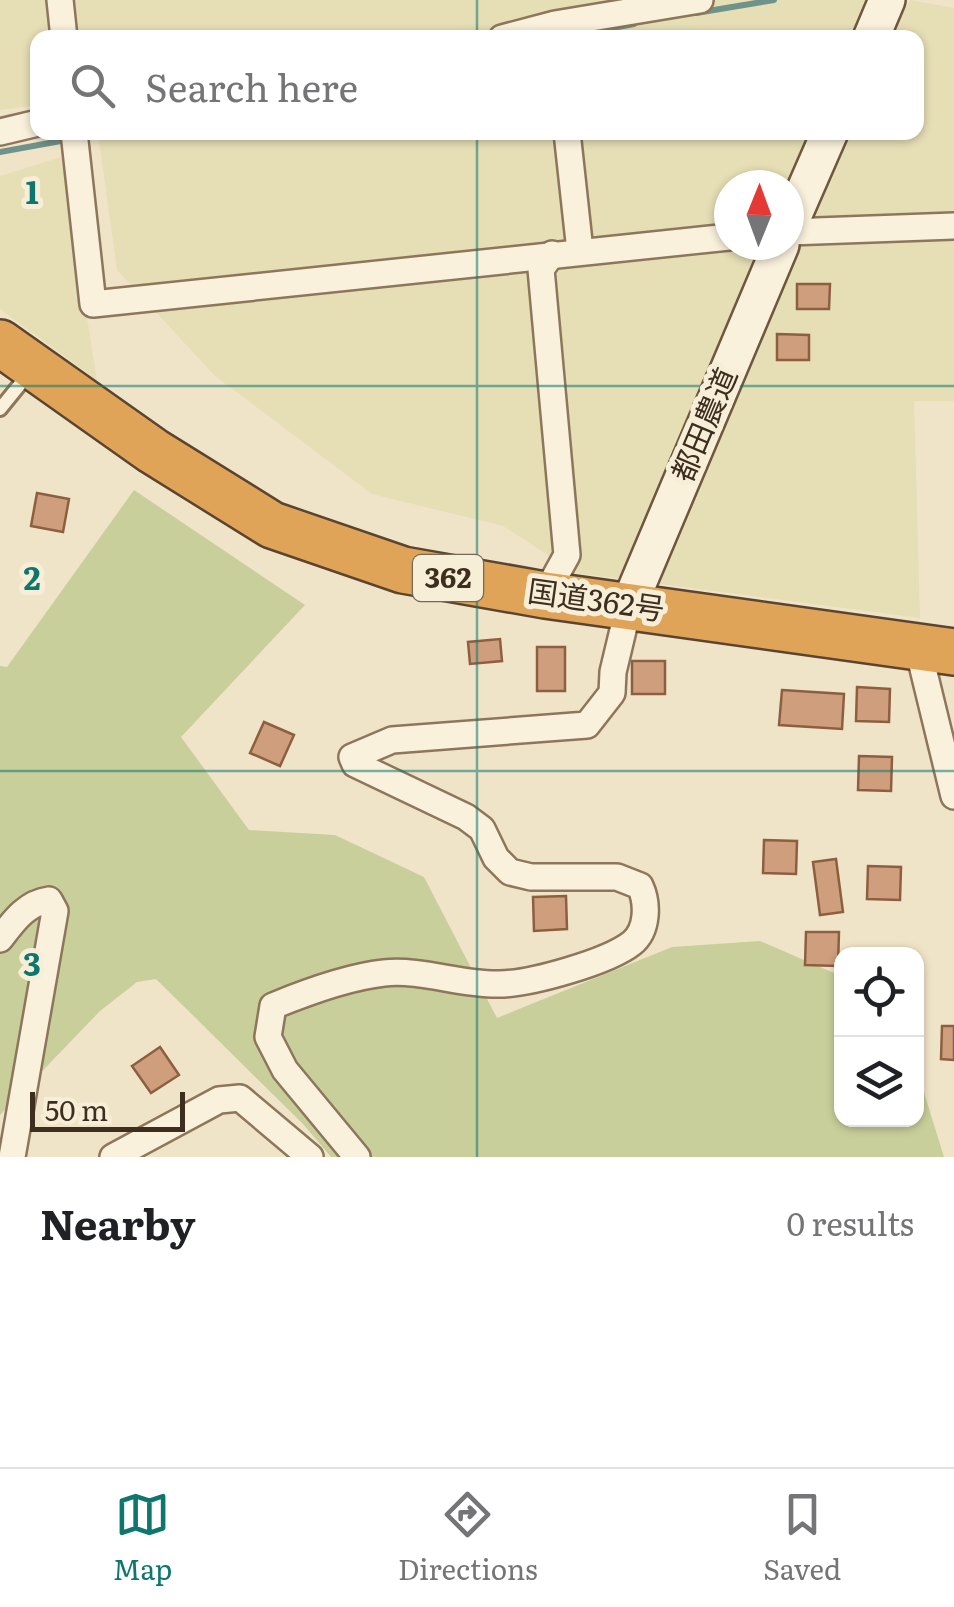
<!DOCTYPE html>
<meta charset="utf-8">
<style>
body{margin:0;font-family:Literata,"Noto Sans JP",serif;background:#f6f6f6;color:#202124}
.controls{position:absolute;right:30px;bottom:30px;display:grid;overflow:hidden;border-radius:20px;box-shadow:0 2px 8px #0004}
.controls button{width:90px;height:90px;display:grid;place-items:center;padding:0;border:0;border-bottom:2px solid #e0e0e0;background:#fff;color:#202124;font:50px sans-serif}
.compass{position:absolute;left:714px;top:170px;width:90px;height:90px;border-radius:50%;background:#fff;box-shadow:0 2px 8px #0004;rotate:1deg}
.scale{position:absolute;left:30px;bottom:25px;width:155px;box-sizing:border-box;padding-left:10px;border:5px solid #3d2e20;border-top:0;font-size:28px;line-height:35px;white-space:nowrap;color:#3d2e20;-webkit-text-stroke:8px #f7eed8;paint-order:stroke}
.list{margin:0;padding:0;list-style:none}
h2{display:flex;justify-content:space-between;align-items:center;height:130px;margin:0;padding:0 40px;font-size:42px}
h2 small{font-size:32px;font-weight:400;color:#757577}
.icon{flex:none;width:55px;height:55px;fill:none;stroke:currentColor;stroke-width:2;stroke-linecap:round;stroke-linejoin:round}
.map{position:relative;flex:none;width:954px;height:1157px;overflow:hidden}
.search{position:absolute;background:#fff;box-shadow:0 2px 8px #0004;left:30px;right:30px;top:30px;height:110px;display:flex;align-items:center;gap:25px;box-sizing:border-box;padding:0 35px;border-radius:20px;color:#757577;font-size:38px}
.sheet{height:310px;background:#fff}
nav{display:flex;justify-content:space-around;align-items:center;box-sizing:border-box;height:140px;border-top:2px solid #e0e0e0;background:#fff;font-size:28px;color:#757577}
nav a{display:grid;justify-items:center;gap:5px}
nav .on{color:#0f766e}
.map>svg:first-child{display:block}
.farmland{fill:#e6deb5;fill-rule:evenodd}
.green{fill:#c9cf9b}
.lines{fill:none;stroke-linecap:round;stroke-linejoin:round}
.stream{stroke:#6f938a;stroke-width:6}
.building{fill:#cf9f7d;stroke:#8d5f41;stroke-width:2.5}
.lane-casing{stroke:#8d765c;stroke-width:18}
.street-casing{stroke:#8d765c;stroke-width:30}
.secondary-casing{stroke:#6f573f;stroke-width:40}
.highway-casing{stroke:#5b4430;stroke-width:50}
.lane{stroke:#faf1dc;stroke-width:12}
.street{stroke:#faf1dc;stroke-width:25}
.secondary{stroke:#faf1dc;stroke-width:35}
.highway{stroke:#e0a458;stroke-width:45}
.grid{fill:none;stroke:#0f766e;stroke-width:2.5;stroke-opacity:0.55}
.labels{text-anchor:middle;stroke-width:10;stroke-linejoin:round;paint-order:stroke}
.shield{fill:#f7eed8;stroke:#756857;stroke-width:2.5}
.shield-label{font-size:28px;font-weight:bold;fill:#3d2e20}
.street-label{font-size:30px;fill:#3d2e20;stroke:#f7eed8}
.grid-label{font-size:32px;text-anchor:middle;font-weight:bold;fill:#0f766e;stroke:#f7eed8;stroke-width:10;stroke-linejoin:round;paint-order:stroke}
</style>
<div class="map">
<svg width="954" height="1157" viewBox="0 0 954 1157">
<rect width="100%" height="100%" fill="#f0e4c8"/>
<!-- farmland -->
<g class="farmland">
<path d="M0,0H897L878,38H38L37,105L0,110Z"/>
<path d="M910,0L954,8V401H914L920,618L576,573L503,526L372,494L215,376L117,270L98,133L916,132V38L890,37ZM729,185H789V245H729Z"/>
<path d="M61,157L97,380L0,309V176Z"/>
</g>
<!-- green -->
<path class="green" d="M134,490L305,605L181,737L249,830L335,835L424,877L497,1018L672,947L760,941L841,976L842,1120H916L917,1070L944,1157H331L303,1124L156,979L137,982L100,1011L0,1115V666L7,667Z"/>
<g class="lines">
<!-- stream -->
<g class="stream">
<path d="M696,13L774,0"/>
<path d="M560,38L634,24"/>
<path d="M78,138L107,132"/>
<path d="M0,152L66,140"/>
</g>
</g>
<!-- building -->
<g class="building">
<path d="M797,284H830L829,309H797Z"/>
<path d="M777,334L809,335V360H777Z"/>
<path d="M37,493L69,499L63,532L31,526Z"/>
<path d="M500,639L502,661L470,664L468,642Z"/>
<rect x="537" y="647" width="28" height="44"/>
<rect x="632" y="661" width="33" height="33"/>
<path d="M857,687L890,689L889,722L856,721Z"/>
<path d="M782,690L844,694L842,729L779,725Z"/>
<path d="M264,722L294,735L280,766L250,753Z"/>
<path d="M859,756L892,757L891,791L858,790Z"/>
<path d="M764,840L797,841L796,874L763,873Z"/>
<path d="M836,859L843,912L820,915L813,862Z"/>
<path d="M868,866L901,867L900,900L867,899Z"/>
<path d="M566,896L567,929L534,931L533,897Z"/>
<path d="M806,932H839L838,966L805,965Z"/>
<path d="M942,1026H954V1060L941,1059Z"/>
<path d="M160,1047L179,1075L151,1093L132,1066Z"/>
</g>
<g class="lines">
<defs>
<path id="lane" d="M0,409L30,372"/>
<g id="street">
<path d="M60,0L64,38"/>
<path d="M502,38L555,24L700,0"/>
<path d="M0,132L38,123"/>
<path d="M74,132L93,304L729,237"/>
<path d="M567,132L580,251"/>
<path d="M789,232L954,226"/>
<path d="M545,595L567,555L541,269L552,254"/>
<path d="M918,648L954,796"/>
<path d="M0,939C13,922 26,903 49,900L55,911L12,1157"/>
<path d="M113,1157L219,1100L240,1098L310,1157"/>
<path d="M357,1157L285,1070L268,1037L273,1006C307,992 347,977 384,973C422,969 461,985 499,984C530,984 608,962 632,943C648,930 648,903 640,886L617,877H531L510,872L496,858L482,829L466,817L355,764L352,757L392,740L587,725L612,693L613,672L629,605"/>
</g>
<g id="secondary">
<path d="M871,38L887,0"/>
<path d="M789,226L830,132"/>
<path d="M629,605L781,245"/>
</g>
<path id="highway" d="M0,343L153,451L272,525L403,570L545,595L954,652"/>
</defs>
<!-- lane casing -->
<use href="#lane" class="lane-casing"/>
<!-- street casing -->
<use href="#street" class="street-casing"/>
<!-- secondary casing -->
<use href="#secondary" class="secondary-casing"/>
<!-- highway casing -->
<use href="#highway" class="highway-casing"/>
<!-- lane -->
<use href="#lane" class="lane"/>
<!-- street -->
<use href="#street" class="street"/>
<!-- secondary -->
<use href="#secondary" class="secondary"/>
<!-- highway -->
<use href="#highway" class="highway"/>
</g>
<!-- grid -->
<path class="grid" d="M477,0V38M477,132V1157M0,386H954M0,771H954"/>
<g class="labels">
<!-- shield labels -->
<rect class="shield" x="413" y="555" width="70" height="46" rx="8"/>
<g class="shield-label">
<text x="448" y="588">362</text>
</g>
<!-- street labels -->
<g class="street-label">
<text transform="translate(705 425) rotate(-67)" y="10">都田農道</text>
<text transform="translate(596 601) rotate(8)" y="10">国道362号</text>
</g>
</g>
<g class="grid-label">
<text x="32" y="204">1</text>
<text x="32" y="590">2</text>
<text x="32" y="976">3</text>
</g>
</svg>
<div class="controls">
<button><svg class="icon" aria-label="locate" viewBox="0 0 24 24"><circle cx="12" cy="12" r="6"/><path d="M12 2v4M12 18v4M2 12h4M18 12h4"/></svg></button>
<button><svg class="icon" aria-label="layers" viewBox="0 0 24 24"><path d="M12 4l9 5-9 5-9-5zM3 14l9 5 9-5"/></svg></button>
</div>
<svg class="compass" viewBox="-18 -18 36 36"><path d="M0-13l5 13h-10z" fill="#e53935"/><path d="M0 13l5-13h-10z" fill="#757577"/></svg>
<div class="scale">50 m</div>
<div class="search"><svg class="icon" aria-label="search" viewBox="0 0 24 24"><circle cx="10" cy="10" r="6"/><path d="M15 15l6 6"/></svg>Search here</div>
</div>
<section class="sheet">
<h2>Nearby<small>0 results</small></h2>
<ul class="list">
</ul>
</section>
<nav>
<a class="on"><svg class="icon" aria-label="map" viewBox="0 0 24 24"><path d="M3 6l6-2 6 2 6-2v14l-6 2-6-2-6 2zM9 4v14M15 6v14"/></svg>Map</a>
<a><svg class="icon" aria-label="directions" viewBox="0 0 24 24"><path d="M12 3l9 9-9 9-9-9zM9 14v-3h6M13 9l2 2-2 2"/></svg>Directions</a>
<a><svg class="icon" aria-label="saved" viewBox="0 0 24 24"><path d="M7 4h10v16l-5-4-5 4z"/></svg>Saved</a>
</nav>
